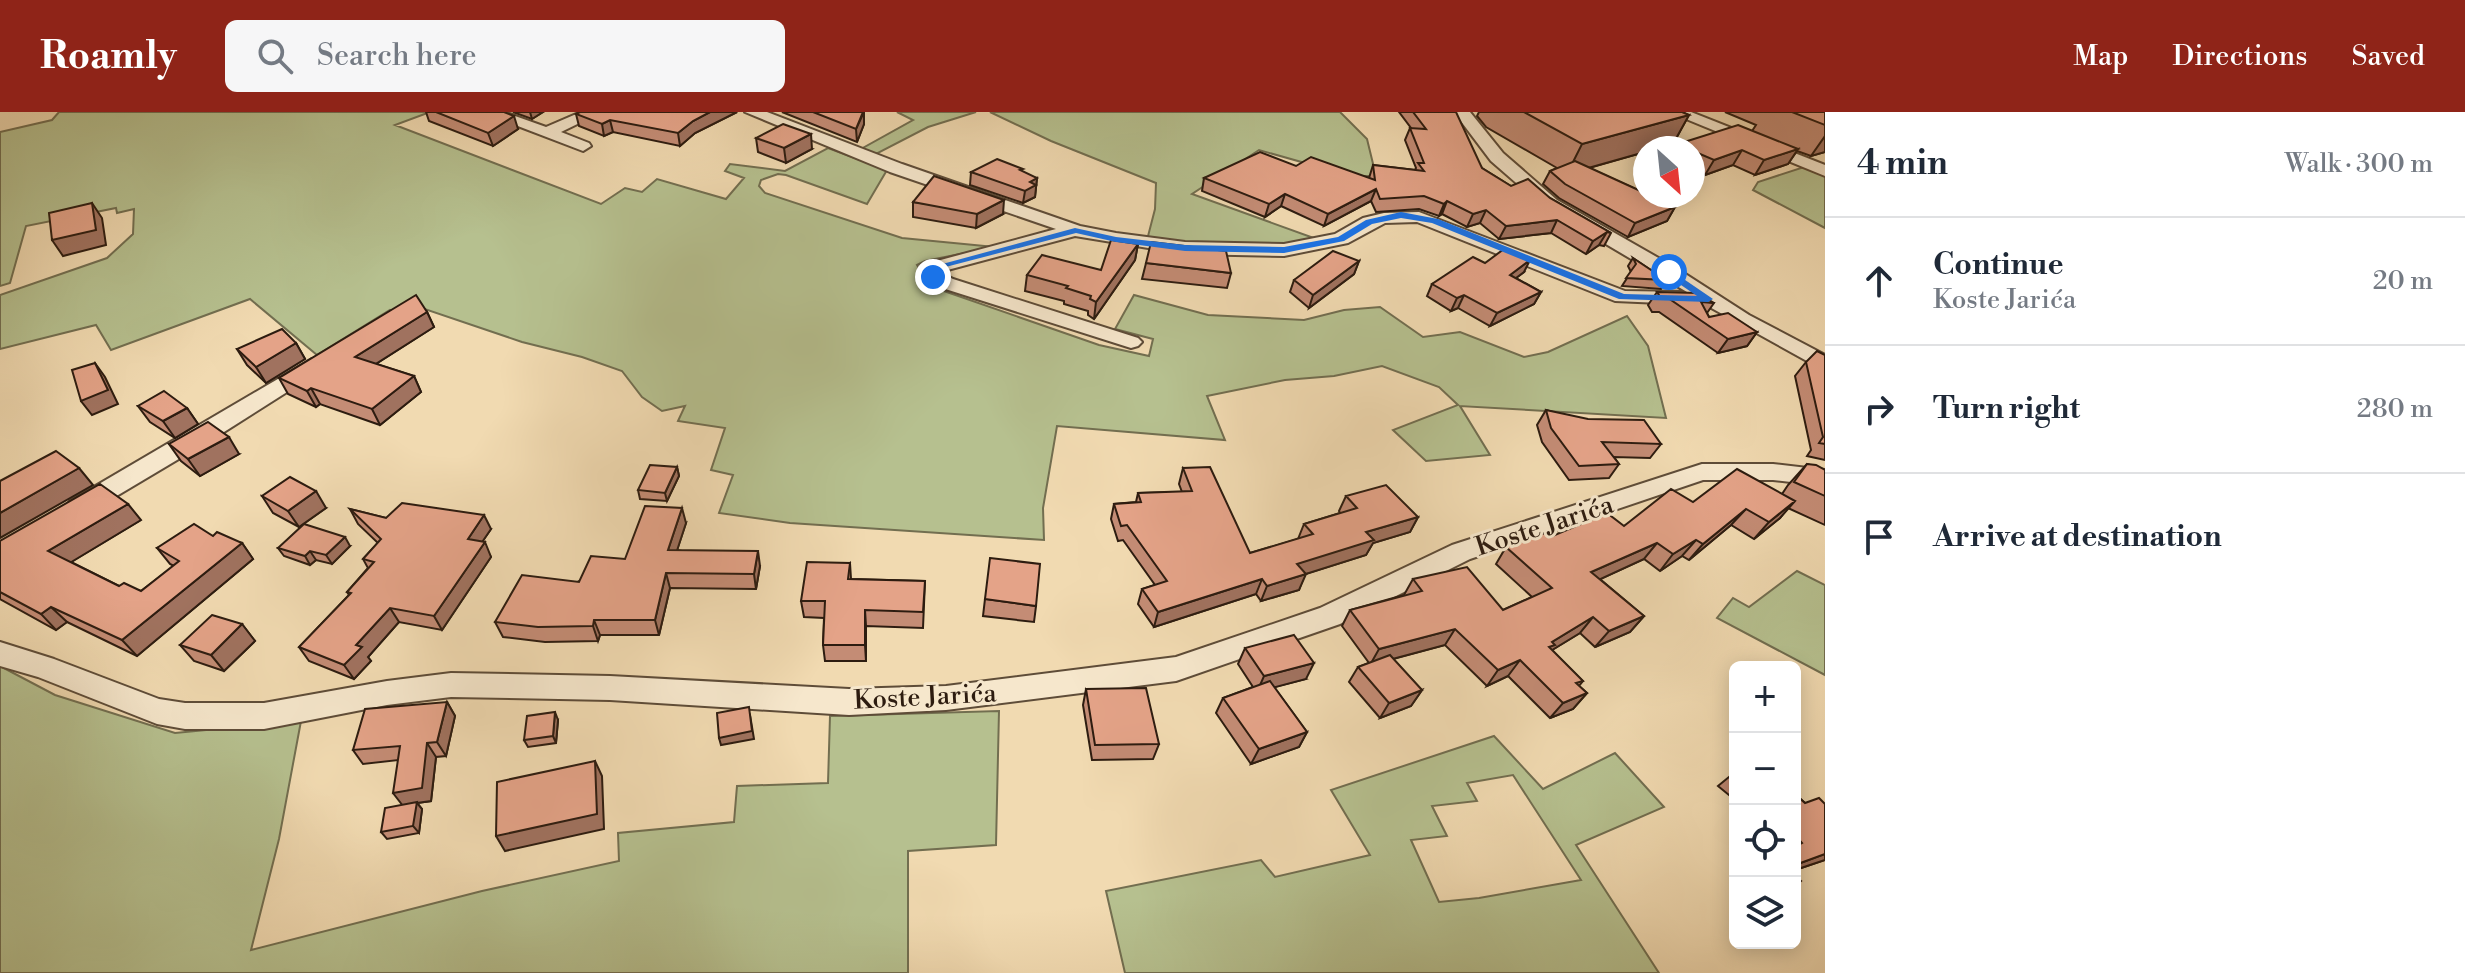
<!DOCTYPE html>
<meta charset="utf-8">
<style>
body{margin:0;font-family:"Libre Bodoni",serif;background:#f6f6f7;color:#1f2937}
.controls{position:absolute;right:24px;bottom:24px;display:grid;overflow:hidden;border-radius:12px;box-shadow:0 4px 20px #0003}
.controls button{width:72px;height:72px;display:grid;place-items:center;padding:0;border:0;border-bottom:2px solid #e0e1e3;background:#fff;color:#1f2937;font:40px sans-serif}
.compass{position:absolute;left:1633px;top:24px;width:72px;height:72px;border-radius:50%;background:#fff;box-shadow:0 4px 20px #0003;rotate:153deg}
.stop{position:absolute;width:24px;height:24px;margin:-18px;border:6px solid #1a73e8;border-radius:50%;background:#fff}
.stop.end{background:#1a73e8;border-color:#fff;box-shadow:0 2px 8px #0008}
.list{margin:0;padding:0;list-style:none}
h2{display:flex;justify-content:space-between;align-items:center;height:104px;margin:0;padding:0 32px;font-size:34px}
h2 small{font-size:26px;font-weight:400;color:#747a83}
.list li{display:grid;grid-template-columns:52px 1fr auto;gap:24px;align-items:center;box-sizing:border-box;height:128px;padding:0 32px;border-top:2px solid #e0e1e3}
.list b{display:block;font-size:30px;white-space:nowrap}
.list p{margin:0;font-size:26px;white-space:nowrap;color:#747a83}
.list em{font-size:26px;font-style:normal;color:#747a83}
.icon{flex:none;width:44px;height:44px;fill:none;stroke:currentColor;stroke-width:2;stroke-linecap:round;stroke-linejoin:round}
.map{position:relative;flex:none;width:1825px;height:861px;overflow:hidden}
header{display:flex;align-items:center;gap:48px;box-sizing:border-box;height:112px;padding:0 40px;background:#8f2418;color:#fff}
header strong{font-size:38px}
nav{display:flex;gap:44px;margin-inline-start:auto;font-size:28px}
.search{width:560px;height:72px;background:#f6f6f7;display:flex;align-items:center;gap:20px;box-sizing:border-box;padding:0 28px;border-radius:12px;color:#747a83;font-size:30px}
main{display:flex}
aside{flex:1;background:#fff}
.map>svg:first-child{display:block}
.green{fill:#b6c08f;stroke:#726e50;stroke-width:2;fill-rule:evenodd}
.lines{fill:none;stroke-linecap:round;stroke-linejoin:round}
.street-casing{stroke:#5e4c38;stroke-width:4}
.street{fill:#f6e7cc;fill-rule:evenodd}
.wall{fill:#c48c75;stroke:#2d1c10;stroke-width:2}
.shaded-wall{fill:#a0725f;stroke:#2d1c10;stroke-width:2}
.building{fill:#e4a388;stroke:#2d1c10;stroke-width:2}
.route{fill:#1a73e8}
.labels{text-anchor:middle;stroke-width:6;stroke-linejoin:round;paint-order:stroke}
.street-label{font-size:26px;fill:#2d1c10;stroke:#f6e7cc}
</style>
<header>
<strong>Roamly</strong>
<div class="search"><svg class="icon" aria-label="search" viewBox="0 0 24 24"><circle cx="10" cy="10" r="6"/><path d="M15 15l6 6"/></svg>Search here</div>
<nav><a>Map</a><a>Directions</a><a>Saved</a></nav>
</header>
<main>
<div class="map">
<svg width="1825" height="861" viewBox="0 0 1825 861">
<rect width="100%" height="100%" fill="#f1dab1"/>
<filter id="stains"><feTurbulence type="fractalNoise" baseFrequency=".0025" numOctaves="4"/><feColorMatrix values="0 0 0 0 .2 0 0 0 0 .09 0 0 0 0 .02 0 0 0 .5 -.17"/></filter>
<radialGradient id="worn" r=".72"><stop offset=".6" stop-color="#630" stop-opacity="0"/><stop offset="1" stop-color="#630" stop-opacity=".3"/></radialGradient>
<!-- green -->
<g class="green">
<path d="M59,0H430L395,13L601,92L625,76L642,80L657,67L726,87L744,66L725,59L730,52L785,59L828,36L887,58L867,92L786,63L778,62L761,68L759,74L765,81L902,126L995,135L925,149L917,153L925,166L944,179L1099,233L1149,244L1153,227L1115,217L1134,183L1208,203L1304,208L1344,198L1380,195L1423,225L1460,220L1524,245L1548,240L1627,204L1648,234L1666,306L1460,294L1490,343L1426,349L1393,318L1458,293L1439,275L1382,254L1334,264L1285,268L1207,284L1225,328L1057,314L1043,396L1044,428L790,411L719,401L733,363L711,358L725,316L678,309L685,294L662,299L642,285L622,259L582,245L522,230L416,194L401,203L390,198L317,243L250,187L111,238L96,213L0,237V183L107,146L133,122L134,97L117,101L116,96L26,114L10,171L0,174V20L52,8Z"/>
<path d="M897,0H976L928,15L876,42L861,37L913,8Z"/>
<path d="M990,0H1340L1367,27L1376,64H1351L1259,38L1192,82L1322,129C1264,135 1205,134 1147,128L1155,97L1156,71L1051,29Z"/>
<path d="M1804,55L1825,64V116L1753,78L1758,70Z"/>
<path d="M1797,459L1825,473V563L1717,506L1733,486L1749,495Z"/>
<path d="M0,554L55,583L175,621L301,609L279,727L251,838L482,779L619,749L618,721L734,710L737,674L828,671L830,604L999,599L996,733L908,739V861H0Z"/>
<path d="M1494,624L1543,677L1615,641L1664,695L1576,733L1659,861H1125L1106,779L1261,748L1275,765L1370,743L1331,678ZM1513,663L1581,768L1479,786L1439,790L1411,728L1447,724L1432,694L1477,689L1467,671Z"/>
</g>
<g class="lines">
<defs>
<g id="street">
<path d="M481,0H504L546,15L581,0H602L561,20L589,31L591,34L583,39Z"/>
<path d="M745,0H767L902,52L1080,114L1116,121L1185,130L1284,132L1335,122L1363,106L1384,101L1419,100L1625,179L1687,180L1545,96L1491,49L1454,0H1470L1503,41L1557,88L1676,156L1749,203L1825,243V259L1706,193L1615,189L1417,110L1385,111L1348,131L1284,144L1185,142L1075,124L940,160L953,167L1138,226L1142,230L1138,234L1131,236L939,175L926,169L919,157L922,153L1056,117L890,60Z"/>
<path d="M1669,0H1691L1825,53V64Z"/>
<path d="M312,247L323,254L320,259L224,320L88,401L79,404L70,401L66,395L70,389Z"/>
<path d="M1702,352H1773L1825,358V374L1773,368H1703L1470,447L1340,512L1176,569L946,598L849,603L610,588L451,585L387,593L264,617H185L157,612L38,565L0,554V530L54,547L159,587L185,591H264L387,569L451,561L610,564L849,577L946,574L1176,545L1320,496L1452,433Z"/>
</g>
</defs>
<!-- street casing -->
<use href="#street" class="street-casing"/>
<!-- street -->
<use href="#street" class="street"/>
</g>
<!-- wall -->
<g class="wall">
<path d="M426,0H504L518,17L493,34L429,9Z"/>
<path d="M513,0H543L532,7Z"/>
<path d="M580,0H737L695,21L680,34L613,20L604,24L579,14L576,2Z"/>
<path d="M782,0H864V12L857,30Z"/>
<path d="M1399,0H1438L1482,56L1511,74L1550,86L1611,121L1604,134L1599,133L1586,142L1551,121L1499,127L1480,111L1467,115L1442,102L1439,104L1419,97L1376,100L1371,89L1324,114L1281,94L1265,105L1202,79L1204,66L1296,54L1369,66L1373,53L1415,58L1416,56L1405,28L1410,16H1411Z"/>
<path d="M1479,0H1682L1689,3L1673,32L1645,36V40L1589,56L1675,95L1667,109L1628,125L1559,86L1543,72L1550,59L1557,56L1486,15L1477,4Z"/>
<path d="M1725,0H1825V40L1811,44L1797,39L1788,52L1755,63L1733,53L1705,63L1693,58V36H1676L1678,32L1752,19L1756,13Z"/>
<path d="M756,26L812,37L786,51L758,40Z"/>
<path d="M971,60L1037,66L1035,85L1023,91L970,73Z"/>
<path d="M913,90L1003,102L976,116L913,105Z"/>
<path d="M1138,132L1135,148L1094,207L1088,203V199L1064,192V189L1025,179L1027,163L1101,158Z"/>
<path d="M1633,146L1666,168L1661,177L1622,174L1631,160L1628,154Z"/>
<path d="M1359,149L1354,162L1309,196L1290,180L1294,168Z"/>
<path d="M1146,151L1231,161L1227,176L1142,167Z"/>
<path d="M1485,151L1524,160L1516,166L1541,180L1534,192L1490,214L1458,196L1451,199L1427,184L1432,172Z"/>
<path d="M1657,180L1714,191L1707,201L1709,205L1757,220L1747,234L1718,241L1659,200H1652L1648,193Z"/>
<path d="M427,200L434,215L376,252L414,264L421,280L380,313L320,292L316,295L288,282L279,266Z"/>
<path d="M296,231L305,247L266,271L247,253L237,237Z"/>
<path d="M1825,243V348L1807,344L1811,338L1795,264L1806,250Z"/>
<path d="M138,294L187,296L198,312L175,326L150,310Z"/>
<path d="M1546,298L1661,332L1650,346L1614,345L1619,352L1609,366L1569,368L1542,330L1537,313Z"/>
<path d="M169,332L239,342L200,364L181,349Z"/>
<path d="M1807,352L1825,358V413L1788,396L1780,406L1754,427L1731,413L1689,448L1682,444L1660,459L1644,447L1600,467L1644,504L1630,520L1595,535L1580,521L1552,538L1583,569L1579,574L1587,581L1573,597L1550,606L1508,564L1487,574L1445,533L1393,547L1422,578L1411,594L1380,606L1349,570L1358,555L1369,551L1342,514L1350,498L1404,483L1413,467L1503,498L1532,485L1496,452L1506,435L1550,425L1624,414L1693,390L1782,382L1788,373Z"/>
<path d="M677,355L679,364L667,389L640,387L638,378Z"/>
<path d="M1183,356L1250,441L1298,427L1304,412L1340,401L1339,399L1346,384L1418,405L1410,420L1373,431L1366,443L1305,462L1299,478L1261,489L1256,482L1154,515L1138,492L1142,477L1155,473L1123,428L1118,429L1111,407L1114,392L1136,390L1138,381L1182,380L1179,372Z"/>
<path d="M262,384L326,396L299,415L273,401Z"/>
<path d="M350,397L386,406L491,417L482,430L491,445L442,518L399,510L368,545L371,549L354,567L309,549L299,535L349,483L347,480L368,456L363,447L378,431L358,412Z"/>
<path d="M141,408L71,450L119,474L141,479L174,454L170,452L157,436L213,424L242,431L253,447L137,544L67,510L56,518L0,487V429Z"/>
<path d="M686,411L677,438L760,454L756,477L670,476L659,523H600L598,529L545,530L503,525L495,510L625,447Z"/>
<path d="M350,434L332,452L316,448L310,453L284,444L278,436Z"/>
<path d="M850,451L851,467L925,469L923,516L866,514V549H825L823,533L824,506L804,505L801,489Z"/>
<path d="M985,487L1036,494L1034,510L983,504Z"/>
<path d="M242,512L255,529L224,559L194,549L180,533Z"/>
<path d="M1245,536L1306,567L1274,575L1307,620L1299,635L1251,652L1216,601L1223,586L1253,575L1238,552Z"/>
<path d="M1086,577L1159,632L1153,647L1092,648L1083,593Z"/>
<path d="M447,590L455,604L446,644L436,645L431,689L417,691L422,697L419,721L387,727L381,720L402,693L398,648L363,652L353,638Z"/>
<path d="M558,608L556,631L528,635L524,628Z"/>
<path d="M1735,660V688L1718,674Z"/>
<path d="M1795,682L1805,691L1825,692V748L1795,758Z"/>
</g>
<!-- shaded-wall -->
<g class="shaded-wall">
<path d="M530,0H543L532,7Z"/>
<path d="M710,0H737L695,21L680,34L678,21L693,9Z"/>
<path d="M864,0V12L857,30L856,17Z"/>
<path d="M1689,3L1673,32L1660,36H1645V40L1567,62L1582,32Z"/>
<path d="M514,4L518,17L493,34L488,21Z"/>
<path d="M610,8L613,20L604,24L602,12Z"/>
<path d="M811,22L812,37L786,51L784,36Z"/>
<path d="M1825,24V40L1811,44Z"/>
<path d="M1798,37L1788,52L1755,63L1764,48Z"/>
<path d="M1742,38L1733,53L1705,63L1714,48Z"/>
<path d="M1037,66L1035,85L1023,91L1025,79L1030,70Z"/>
<path d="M1376,77L1371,89L1324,114L1328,102Z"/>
<path d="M1285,82L1281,94L1265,105L1269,92Z"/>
<path d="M1004,88L1003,102L976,116L977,102Z"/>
<path d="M1447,89L1442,102L1439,104L1444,92Z"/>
<path d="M92,91L102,106L106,133L63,144L52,128Z"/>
<path d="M1675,95L1667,109L1628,125L1635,111Z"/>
<path d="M1486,98L1480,111L1467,115L1473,102Z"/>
<path d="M1557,108L1551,121L1499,127L1506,114Z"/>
<path d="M1607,120L1599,133L1586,142L1593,129Z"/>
<path d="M1138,132L1135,148L1094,207L1096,190Z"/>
<path d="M1530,148L1524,160L1504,175L1510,163Z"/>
<path d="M1359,149L1354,162L1309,196L1313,183Z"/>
<path d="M1541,180L1534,192L1490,214L1497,201Z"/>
<path d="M1464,183L1458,196L1451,199L1457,186Z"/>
<path d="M427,200L434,215L363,260L355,245Z"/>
<path d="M1757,220L1747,234L1718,241L1728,227Z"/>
<path d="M296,231L305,247L266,271L256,255Z"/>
<path d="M95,251L105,265L118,292L92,303L81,289Z"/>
<path d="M414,264L421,280L380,313L372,297Z"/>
<path d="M311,276L320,292L316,295L307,279Z"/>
<path d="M187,296L198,312L175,326L163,309Z"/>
<path d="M229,325L239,342L200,364L188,347Z"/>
<path d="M677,355L679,364L667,389L665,381Z"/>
<path d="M79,356L93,373L0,426V401Z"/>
<path d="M316,379L326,396L299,415L288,399Z"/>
<path d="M1795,389L1780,406L1754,427L1769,410Z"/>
<path d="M128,392L141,408L63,455L48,439Z"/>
<path d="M682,396L686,411L672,454L668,438Z"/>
<path d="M1746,397L1731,413L1689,448L1703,432Z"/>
<path d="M484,403L491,417L474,442L468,427Z"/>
<path d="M1418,405L1410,420L1373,431L1366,443L1290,467L1297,452L1366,420Z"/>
<path d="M345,425L350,434L332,452L326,443Z"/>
<path d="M1696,428L1682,444L1660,459L1673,442Z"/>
<path d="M485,430L491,445L442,518L434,504Z"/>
<path d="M242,431L253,447L137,544L122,528Z"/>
<path d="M1657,431L1644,447L1579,477L1591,460Z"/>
<path d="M310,439L316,448L310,453L305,444Z"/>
<path d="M758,439L760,454L756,477L754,462Z"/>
<path d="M666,461L670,476L659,523L655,508Z"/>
<path d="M1306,462L1299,478L1261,489L1267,474Z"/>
<path d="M1262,467L1256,482L1154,515L1158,500Z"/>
<path d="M51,495L67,510L56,518L41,502Z"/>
<path d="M390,496L399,510L368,545L371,549L354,567L344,553L356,533Z"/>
<path d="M865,498L866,514V549L865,533Z"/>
<path d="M1644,504L1630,520L1595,535L1609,519Z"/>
<path d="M1593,505L1580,521L1549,540L1542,549L1552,530Z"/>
<path d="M594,508L600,523L598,529L593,514Z"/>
<path d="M242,512L255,529L224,559L211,543Z"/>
<path d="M1455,517L1445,533L1370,553L1379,537Z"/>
<path d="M1520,548L1508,564L1487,574L1498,558Z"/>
<path d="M1314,551L1306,567L1257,580L1264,564Z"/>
<path d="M1422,578L1411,594L1380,606L1389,591Z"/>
<path d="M1587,581L1573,597L1550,606L1563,591Z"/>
<path d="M447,590L455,604L446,644L437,630Z"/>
<path d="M555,600L558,608L556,631L553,624Z"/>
<path d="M750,603L754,627L721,633L719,626Z"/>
<path d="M1307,620L1299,635L1251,652L1259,637Z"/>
<path d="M427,631L436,645L431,689L417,691L422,697L419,721L413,714L403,694L393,681Z"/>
<path d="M595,649L602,664L604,717L505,739L496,724Z"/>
<path d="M1825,742V748L1795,758V753Z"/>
</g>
<!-- building -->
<g class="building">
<path d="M436,0H504L514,4L488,21Z"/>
<path d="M580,0H710L693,9L678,21L610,8L602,12L576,2Z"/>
<path d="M813,0H863L856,17Z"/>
<path d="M1413,0H1456L1482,56L1511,74L1528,67L1550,86L1611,121L1607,120L1593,129L1557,108L1506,114L1486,98L1473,102L1447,89L1444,92L1424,84L1380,87L1376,77L1328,102L1285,82L1269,92L1204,66L1260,40L1296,54L1311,45L1375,68L1373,53L1424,59L1418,51H1424L1410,16L1426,17Z"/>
<path d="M1524,0H1682L1689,3L1582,32Z"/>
<path d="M1792,0H1825V13Z"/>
<path d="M783,12L811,22L784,36L756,26Z"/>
<path d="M1738,13L1798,37L1764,48L1742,38L1714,48L1693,39V36H1686L1678,32Z"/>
<path d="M997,47L1023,57L1020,58L1037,66L1030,70L1036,73L1025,79L971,60Z"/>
<path d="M1575,49L1645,81V84H1651L1675,95L1635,111L1565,72L1550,59Z"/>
<path d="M934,64L1004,88L977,102L913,90Z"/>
<path d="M92,91L96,118L52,128L49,101Z"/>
<path d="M1111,128L1138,132L1096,190L1090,187L1091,184L1066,176L1068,174L1027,163L1042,143L1101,158Z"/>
<path d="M1151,130L1226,139L1231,161L1146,151Z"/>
<path d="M1504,137L1530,148L1510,163L1541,180L1497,201L1464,183L1457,186L1432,172L1473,145L1485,151Z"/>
<path d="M1333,139L1359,149L1313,183L1294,168Z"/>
<path d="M1633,146L1666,168L1626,166L1636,152Z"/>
<path d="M1657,180L1698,181L1714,191L1701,190L1709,205L1728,201L1757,220L1728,227L1668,186H1661Z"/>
<path d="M416,183L427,200L355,245L414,264L372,297L311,276L307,279L279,266Z"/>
<path d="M282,217L296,231L256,255L237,237Z"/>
<path d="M1817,239L1825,243V332L1819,331L1823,325L1806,250Z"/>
<path d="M95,251L108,278L81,289L72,258Z"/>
<path d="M164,279L187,296L163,309L138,294Z"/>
<path d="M1546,298L1588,307L1644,308L1661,332L1602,330L1619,352L1579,354L1551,316Z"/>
<path d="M208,310L229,325L188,347L169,332Z"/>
<path d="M56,339L79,356L0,401V369Z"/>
<path d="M1807,352L1816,353L1825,358V384L1794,370Z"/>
<path d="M650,353L677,355L665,381L638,378Z"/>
<path d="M1210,355L1250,441L1313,422L1304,412L1357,396L1346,384L1386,373L1418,405L1366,420L1374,428L1297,452L1306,462L1267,474L1262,467L1158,500L1142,477L1167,469L1127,413L1121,414L1114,392L1141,390L1138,381L1192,379L1183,356Z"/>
<path d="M1737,357L1795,389L1769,410L1746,397L1703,432L1696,428L1673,442L1657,431L1591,460L1644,504L1609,519L1593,505L1552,530L1555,533L1549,535L1583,569L1576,571L1587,581L1563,591L1520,548L1498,558L1455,517L1379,537L1350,498L1422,479L1413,467L1467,455L1503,498L1552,476L1506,435L1545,421L1550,425L1607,401L1624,414L1671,377L1693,390Z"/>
<path d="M290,365L316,379L288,399L262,384Z"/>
<path d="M100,372L128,392L48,439L119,474L124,471L141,479L179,449L157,436L194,412L213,424L217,420L242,431L122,528L51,495L41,502L0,480V429Z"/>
<path d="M402,391L484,403L468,427L485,430L434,504L390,496L356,533L362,535L344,553L299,535L351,481L347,480L374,450L363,447L381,427L350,397L386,406Z"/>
<path d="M645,394L682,396L668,438L758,439L754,462L666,461L655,508H594L593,514L538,515L495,510L522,463L579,470L591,444L625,447Z"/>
<path d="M304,412L345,425L326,443L310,439L305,444L278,436Z"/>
<path d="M990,446L1040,452L1036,494L985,487Z"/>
<path d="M807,450L850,451L848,467L925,469L923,500L865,498V533H823L825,489H801Z"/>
<path d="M212,503L242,512L211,543L180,533Z"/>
<path d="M1294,523L1314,551L1264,564L1245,536Z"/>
<path d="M1390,543L1422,578L1389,591L1358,555Z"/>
<path d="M1270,569L1307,620L1259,637L1223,586Z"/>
<path d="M1146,576L1159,632L1095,633L1086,577Z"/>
<path d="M447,590L437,630L427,631L422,676L393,681L400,634L353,638L365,597Z"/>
<path d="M749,595L752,619L719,626L717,601Z"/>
<path d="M555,600L553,624L524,628L527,604Z"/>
<path d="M595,649L597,702L496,724L497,670Z"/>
<path d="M1795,682L1805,691L1819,686L1825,692V742L1795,753V735L1802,731L1795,723Z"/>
<path d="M417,690L413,714L381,720L385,696Z"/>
<path d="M1795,764L1801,769L1795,774Z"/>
</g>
<!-- route -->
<path class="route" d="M1401,100L1438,107L1624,182L1697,184L1665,162L1669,157L1713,187L1708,190L1619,187L1432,111L1401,106L1372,112L1344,129L1284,141L1185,139L1116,130L1076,121L934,158L938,165L933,168L924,157L1075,116L1116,125L1185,133L1284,135L1338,125L1366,108Z"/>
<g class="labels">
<!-- street labels -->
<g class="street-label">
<text transform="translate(1544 413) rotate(-18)" y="9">Koste Jarića</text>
<text transform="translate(925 584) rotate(-3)" y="9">Koste Jarića</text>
</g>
</g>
<rect width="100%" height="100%" filter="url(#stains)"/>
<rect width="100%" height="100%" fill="url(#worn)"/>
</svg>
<div class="controls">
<button>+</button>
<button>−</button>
<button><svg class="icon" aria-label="locate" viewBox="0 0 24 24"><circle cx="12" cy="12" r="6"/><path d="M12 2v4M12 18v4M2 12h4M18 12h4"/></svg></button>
<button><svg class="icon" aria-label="layers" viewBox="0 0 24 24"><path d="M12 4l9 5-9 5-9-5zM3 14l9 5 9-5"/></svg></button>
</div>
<svg class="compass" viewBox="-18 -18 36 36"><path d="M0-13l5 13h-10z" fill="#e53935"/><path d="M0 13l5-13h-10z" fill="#747a83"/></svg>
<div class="stop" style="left:1669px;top:160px"></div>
<div class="stop end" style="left:933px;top:165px"></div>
</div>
<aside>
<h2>4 min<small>Walk · 300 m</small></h2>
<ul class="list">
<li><svg class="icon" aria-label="ahead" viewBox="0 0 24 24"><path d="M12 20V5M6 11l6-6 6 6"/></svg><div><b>Continue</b><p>Koste Jarića</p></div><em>20 m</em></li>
<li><svg class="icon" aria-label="right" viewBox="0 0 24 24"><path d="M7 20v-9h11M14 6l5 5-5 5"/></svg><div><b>Turn right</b></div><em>280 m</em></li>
<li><svg class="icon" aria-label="arrive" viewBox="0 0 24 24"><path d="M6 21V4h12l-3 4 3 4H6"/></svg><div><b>Arrive at destination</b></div></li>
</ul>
</aside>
</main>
